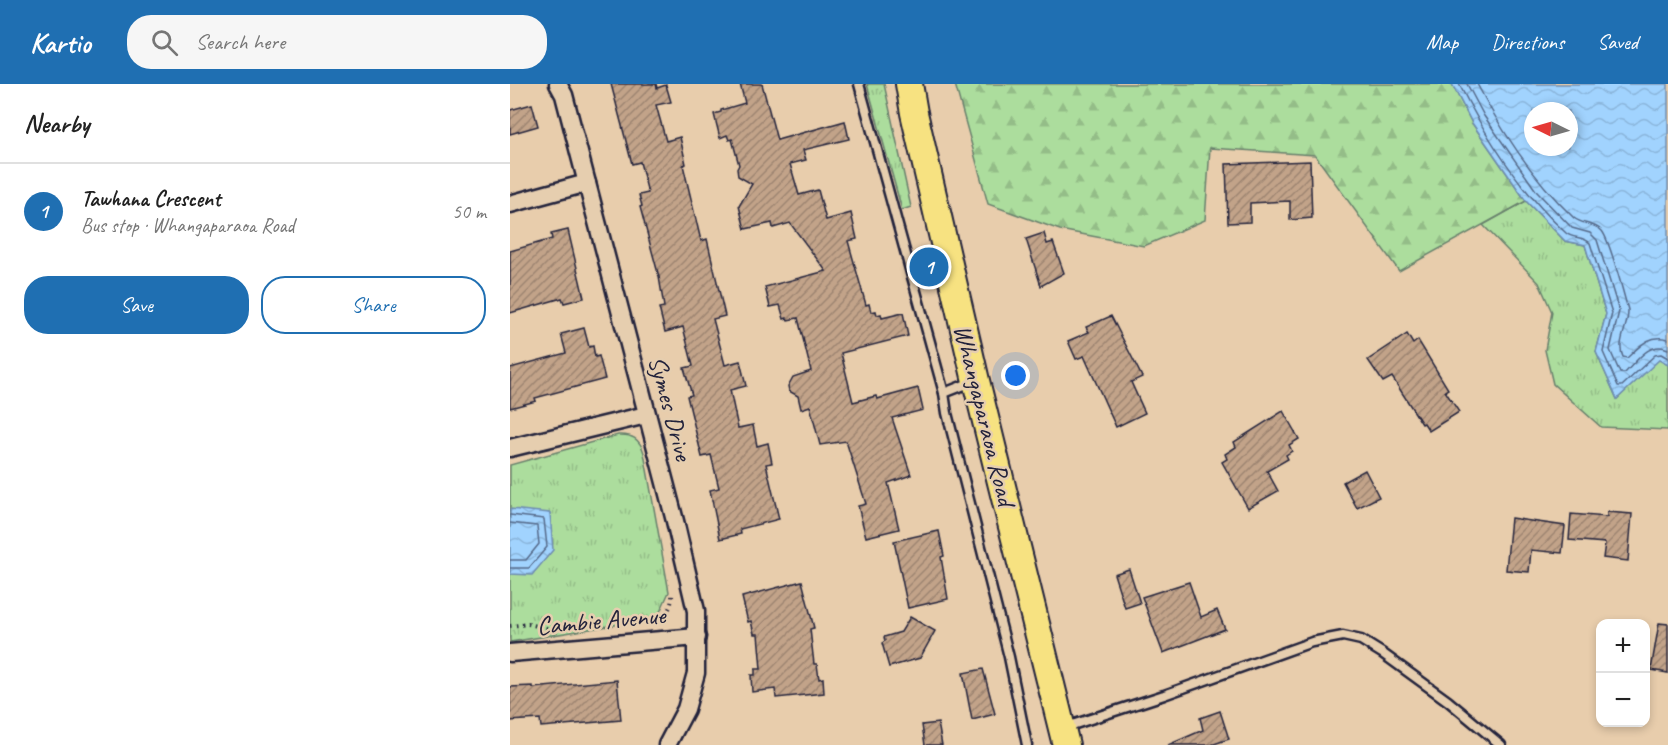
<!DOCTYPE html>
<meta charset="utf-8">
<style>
body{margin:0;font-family:Caveat,sans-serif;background:#f6f6f6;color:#222}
.controls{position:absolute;right:18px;bottom:18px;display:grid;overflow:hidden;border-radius:12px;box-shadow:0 3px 9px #0003}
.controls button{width:54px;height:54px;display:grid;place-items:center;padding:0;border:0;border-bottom:2px solid #e0e0e0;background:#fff;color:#222;font:30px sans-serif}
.compass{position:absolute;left:1014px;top:18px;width:54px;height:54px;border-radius:50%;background:#fff;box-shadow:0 3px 9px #0003;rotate:275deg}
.you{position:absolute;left:506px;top:292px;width:21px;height:21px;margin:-15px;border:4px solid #fff;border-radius:50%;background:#1a73e8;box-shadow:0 0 0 9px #1a73e833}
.badge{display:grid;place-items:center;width:39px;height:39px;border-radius:50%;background:#1f6fb2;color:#fff;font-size:20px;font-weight:700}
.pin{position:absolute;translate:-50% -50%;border:3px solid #fff;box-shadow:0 2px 6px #0006}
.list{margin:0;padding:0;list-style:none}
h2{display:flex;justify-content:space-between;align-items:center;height:78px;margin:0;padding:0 24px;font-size:26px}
h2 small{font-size:20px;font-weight:400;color:#767676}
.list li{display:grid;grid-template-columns:39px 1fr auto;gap:18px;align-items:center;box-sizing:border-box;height:96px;padding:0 24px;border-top:2px solid #e0e0e0}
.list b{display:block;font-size:22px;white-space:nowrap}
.list p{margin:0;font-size:20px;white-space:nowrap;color:#767676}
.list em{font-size:20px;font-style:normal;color:#767676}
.actions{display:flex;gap:12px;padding:18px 24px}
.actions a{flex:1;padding:14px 0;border:2px solid #1f6fb2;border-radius:24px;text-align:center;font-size:21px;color:#1f6fb2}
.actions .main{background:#1f6fb2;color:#fff}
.icon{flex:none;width:33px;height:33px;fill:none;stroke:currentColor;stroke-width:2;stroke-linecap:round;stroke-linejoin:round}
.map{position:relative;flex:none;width:1158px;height:661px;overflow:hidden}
header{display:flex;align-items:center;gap:36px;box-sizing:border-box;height:84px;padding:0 30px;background:#1f6fb2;color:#fff}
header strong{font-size:28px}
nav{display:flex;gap:33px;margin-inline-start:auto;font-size:21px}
.search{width:420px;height:54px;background:#f6f6f6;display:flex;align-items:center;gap:15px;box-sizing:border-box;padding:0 21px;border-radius:24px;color:#767676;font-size:22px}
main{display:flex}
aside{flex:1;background:#fff}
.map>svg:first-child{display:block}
.grass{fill:url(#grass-tufts);stroke:#67806c;stroke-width:1.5}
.forest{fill:url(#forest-firs);stroke:#67806c;stroke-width:1.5}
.water{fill:url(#water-waves);stroke:#6e8cb0;stroke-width:1.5;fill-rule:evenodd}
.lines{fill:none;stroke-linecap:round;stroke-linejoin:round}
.shore{stroke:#556989;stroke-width:1.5}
.building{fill:url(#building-hatch);stroke:#22223b;stroke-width:1.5}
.lane-casing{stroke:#22223b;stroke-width:13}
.street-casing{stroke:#22223b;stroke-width:21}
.primary-casing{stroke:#22223b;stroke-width:30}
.path{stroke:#22223b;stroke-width:4;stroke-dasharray:1.5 4.5;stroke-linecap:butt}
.lane{stroke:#e6ceaf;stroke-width:8}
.street{stroke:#e6ceaf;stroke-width:16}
.primary{stroke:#f7e281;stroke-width:26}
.labels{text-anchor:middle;stroke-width:5;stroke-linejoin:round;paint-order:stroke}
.street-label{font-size:26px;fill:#22223b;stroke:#e6ceaf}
</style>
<header>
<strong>Kartio</strong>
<div class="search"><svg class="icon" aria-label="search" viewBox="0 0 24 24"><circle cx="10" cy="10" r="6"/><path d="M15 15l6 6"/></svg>Search here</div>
<nav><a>Map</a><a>Directions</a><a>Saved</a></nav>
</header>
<main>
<aside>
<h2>Nearby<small></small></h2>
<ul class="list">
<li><span class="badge">1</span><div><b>Tawhana Crescent</b><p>Bus stop · Whangaparaoa Road</p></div><em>50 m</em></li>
</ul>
<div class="actions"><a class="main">Save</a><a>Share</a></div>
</aside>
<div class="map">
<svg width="1158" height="661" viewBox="0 0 1158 661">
<defs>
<pattern id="grass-tufts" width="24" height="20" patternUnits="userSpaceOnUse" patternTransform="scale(1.5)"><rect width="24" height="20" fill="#acdd9d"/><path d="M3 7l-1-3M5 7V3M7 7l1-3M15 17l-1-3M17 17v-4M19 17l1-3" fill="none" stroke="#94bd88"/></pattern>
<pattern id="forest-firs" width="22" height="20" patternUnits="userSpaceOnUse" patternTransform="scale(1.5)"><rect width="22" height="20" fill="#acdd9d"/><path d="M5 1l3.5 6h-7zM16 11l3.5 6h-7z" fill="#94bd88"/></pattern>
<pattern id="water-waves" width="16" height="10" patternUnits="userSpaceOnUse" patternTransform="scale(1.5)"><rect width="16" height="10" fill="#a1d3fe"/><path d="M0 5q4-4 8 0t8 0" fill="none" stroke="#8ab5db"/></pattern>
<pattern id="building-hatch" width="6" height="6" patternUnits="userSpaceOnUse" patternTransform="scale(1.5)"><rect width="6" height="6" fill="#c2a389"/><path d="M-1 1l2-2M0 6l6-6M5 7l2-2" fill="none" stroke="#9d8471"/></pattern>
</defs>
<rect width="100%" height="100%" fill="#e8cdac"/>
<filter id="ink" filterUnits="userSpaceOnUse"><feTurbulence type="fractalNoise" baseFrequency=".0167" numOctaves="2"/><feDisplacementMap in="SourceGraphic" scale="12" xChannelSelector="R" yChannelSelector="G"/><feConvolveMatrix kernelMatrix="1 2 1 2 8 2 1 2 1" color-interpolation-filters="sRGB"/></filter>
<g filter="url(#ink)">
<!-- grass -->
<g class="grass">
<path d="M357,0H374L401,123L392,126Z"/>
<path d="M1016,117L1055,157L1075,161L1096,230L1086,268L1107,315L1149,275L1158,281V346L1091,343L1043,300L1035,266L1042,228L1029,199L973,141Z"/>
<path d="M108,351C122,350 130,355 134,369L159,508L149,530L141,535L0,558V381Z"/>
</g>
<!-- forest -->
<path class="forest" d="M445,0H942L962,39L1016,117L889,187L805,71L700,64L695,136L634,162L550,146L478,120Z"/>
<!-- water -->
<g class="water">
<path d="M942,0H1158V281L1149,276L1107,315L1086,268L1096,230L1075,161L1055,157L1016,117L962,39ZM1023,27H1059V63H1023Z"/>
<path d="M0,425L40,429L43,466L22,491L0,490Z"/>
</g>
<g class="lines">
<!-- shore -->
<g class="shore">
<path d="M949,0C976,53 1011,108 1056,149C1063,155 1074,152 1080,159L1102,229L1093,268L1108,302H1112L1145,271L1151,270L1158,274"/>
<path d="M957,0L974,32L1027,108L1062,144L1080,149L1087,156L1109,227L1100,266L1110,289H1115C1126,278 1140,256 1158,265"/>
<path d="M967,0C992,48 1024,96 1064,134C1072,141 1084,138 1092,147C1100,157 1114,211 1118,226C1119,242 1106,258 1113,273L1117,274C1130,262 1139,250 1158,255"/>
<path d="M0,431L34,435L37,463L19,484H0"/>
<path d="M0,439L27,442L29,460L16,476H0"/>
</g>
</g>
<!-- building -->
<g class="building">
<path d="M101,0H146L147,4L156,1L161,18L146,21L156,57L170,53L176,80L173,81L191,157L197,155L215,232L203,235L215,281L230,277L236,302L220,306L228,344L243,341L247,362L258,359L262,379L256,380L269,435L230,445L231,450L210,455L200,406L209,404L201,371L192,373L177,312L182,311L174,284L183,282L173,243L155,248L149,224L154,223L149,193L130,123L132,122L129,111L138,109L130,78L122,80Z"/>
<path d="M230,0H252L267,56L335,37L339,55L293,66L296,76L280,80L289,111L308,106L316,136L341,129L347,155L338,157L356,221L359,220L361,228L366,227L367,231L371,230L372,234L393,229L398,252L331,269L343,318L366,312L367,315L408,304L413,326L382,334L401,391L378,399L389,445L356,453L348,422L356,420L336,357L310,361L300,322L291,325L288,312L279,307L278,302L283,293L301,287L288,234L278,236L277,234L274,235L270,221L260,223L255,203L316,187L280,139L263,144L262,139L235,145L229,122L242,100L228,92L227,85L229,81L222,55L219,56L217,51L210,54L204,30L211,28V26L235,19Z"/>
<path d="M22,20L28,42L0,50V26Z"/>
<path d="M800,77L802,134L780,136V117L740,119V138L718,139L716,80Z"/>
<path d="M58,146L74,214L54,219L52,214L0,229V167L42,155L41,150Z"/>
<path d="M534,149L537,160L543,158L554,189L531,202L516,155Z"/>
<path d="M601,232L632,293L621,298L635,329L606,343L574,272L566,275L558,257L579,248L576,243Z"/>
<path d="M74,244L79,263L83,262L85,273L89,272L95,295L25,314L26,317L0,324V284L56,269L51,250Z"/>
<path d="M897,250L903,260L908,256L938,305L935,307L949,328L919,347L914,339L912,340L882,293L873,298L858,276Z"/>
<path d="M773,327L789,355L779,361L782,367L776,371L778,375L757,387L768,407L738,424L712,378L717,375L715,370L726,363L724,358Z"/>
<path d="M855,386L869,413L847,424L833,398Z"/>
<path d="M1097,428L1122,430L1118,477L1093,474L1095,459L1059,456L1061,430L1097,433Z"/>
<path d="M1001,434L1055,442L1052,469L1021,466L1019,488L996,486Z"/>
<path d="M429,447L434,472L431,473L438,515L398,524L384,457Z"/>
<path d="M619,485L630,519L615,524L604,490Z"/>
<path d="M292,497L304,544L300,545L304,580H307L309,595L313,594L314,609L266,614L265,605L242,608L241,591H245V585H251L248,550H244L241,537L238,538L232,513Z"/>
<path d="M679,498L691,533L707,526L715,545L653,569L632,513Z"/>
<path d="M400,533L425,547L410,574L379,583L372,559L375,557L374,553L391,548Z"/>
<path d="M1149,539L1158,540V589L1141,586Z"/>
<path d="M473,585L485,630L462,636L453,589Z"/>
<path d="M107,596L111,636L31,643L30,635L0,637V603L23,602V604Z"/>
<path d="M710,627L719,655L701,661H658L693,646L690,634Z"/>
<path d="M428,639L432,661H415L412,641Z"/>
</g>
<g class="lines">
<defs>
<g id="lane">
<path d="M349,0L434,309L437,329L499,573L517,661"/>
<path d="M434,309L462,298"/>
<path d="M556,643L654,611L802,558L833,552L851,556L872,569L938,617L991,661"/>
</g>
<g id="street">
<path d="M48,0L54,11L165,437L186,527V589L176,625L157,661"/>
<path d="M0,120L77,99"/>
<path d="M0,364L136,331"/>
<path d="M0,569L187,553"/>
</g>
<path id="primary" d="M399,0L404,29L466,297L556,661"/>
</defs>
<!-- lane casing -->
<use href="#lane" class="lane-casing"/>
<!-- street casing -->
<use href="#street" class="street-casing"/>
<!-- primary casing -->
<use href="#primary" class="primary-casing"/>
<!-- path -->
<g class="path">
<path d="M146,537C157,533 163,520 162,509"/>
<path d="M0,542L18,540L47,546"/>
</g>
<!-- lane -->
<use href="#lane" class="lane"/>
<!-- street -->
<use href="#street" class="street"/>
<!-- primary -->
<use href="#primary" class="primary"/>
</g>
</g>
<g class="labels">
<!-- street labels -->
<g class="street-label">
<text transform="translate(161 324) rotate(75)" y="9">Symes Drive</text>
<text transform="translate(475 331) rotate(76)" y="9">Whangaparaoa Road</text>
<text transform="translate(91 536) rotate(-5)" y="9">Cambie Avenue</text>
</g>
</g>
</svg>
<div class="controls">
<button>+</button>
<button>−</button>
</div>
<svg class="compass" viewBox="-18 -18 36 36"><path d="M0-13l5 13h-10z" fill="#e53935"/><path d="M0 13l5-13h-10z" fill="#767676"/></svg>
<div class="you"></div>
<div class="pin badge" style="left:419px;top:183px">1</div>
</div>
</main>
